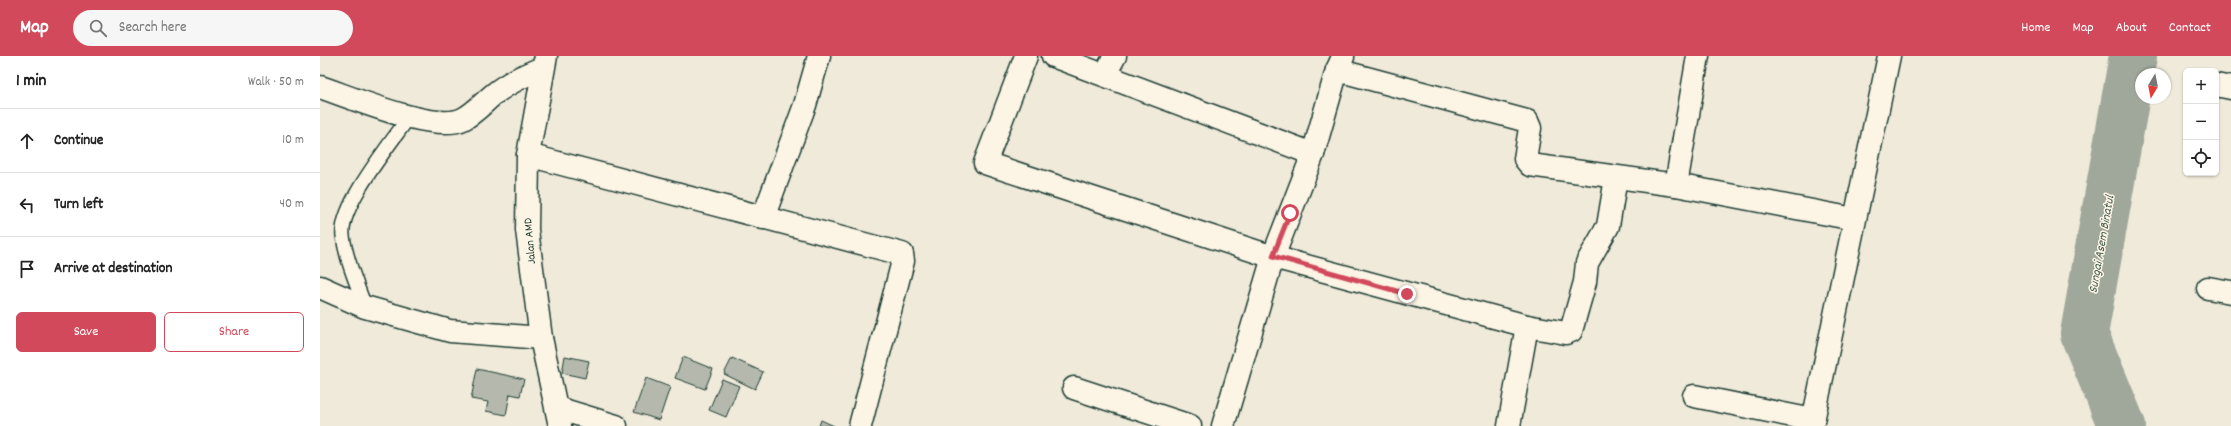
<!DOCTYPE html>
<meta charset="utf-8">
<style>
body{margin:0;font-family:Dekko,sans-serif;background:#f6f6f6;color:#222}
.controls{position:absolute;right:12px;top:12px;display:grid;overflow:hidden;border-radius:6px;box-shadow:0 1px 3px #0004}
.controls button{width:36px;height:36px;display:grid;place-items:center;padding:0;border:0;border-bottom:1px solid #e0e0e0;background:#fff;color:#222;font:20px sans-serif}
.compass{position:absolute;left:1815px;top:12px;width:36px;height:36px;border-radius:50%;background:#fff;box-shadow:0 1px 3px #0004;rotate:190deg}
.stop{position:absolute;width:12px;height:12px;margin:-9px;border:3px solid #d1495b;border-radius:50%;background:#fff}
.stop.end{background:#d1495b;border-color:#fff;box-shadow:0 1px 4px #0008}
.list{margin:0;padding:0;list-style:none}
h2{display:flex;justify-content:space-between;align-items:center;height:52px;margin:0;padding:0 16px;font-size:17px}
h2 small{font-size:13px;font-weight:400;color:#767676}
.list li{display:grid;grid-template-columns:26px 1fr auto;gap:12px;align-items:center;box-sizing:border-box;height:64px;padding:0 16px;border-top:1px solid #e0e0e0}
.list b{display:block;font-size:15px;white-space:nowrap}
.list em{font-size:13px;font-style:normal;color:#767676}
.actions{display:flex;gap:8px;padding:12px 16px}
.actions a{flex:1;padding:9px 0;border:1px solid #d1495b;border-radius:6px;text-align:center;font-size:14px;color:#d1495b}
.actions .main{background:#d1495b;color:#fff}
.icon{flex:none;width:22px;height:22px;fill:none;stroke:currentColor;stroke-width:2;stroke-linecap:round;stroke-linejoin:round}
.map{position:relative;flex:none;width:1911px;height:370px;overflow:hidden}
header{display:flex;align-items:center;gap:24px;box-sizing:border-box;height:56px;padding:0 20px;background:#d1495b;color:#fff}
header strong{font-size:19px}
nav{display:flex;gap:22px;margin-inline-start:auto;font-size:14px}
.search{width:280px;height:36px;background:#f6f6f6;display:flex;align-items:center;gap:10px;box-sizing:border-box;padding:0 14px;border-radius:22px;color:#767676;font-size:15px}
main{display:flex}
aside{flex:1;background:#fff}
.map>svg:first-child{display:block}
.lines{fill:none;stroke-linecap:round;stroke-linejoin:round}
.river{stroke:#9fa89a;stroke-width:48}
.building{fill:#b5b9ad;stroke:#1f3d34}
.service-casing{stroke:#1f3d34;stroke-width:16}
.minor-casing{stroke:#1f3d34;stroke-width:25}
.service{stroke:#fcf5e5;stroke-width:13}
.minor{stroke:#fcf5e5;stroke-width:22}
.route{stroke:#d1495b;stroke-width:5}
.labels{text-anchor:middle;stroke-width:3;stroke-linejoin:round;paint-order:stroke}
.street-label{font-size:12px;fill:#1f3d34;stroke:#fcf5e5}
.water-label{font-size:13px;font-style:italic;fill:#455d53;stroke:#fcf5e5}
</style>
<header>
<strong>Map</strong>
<div class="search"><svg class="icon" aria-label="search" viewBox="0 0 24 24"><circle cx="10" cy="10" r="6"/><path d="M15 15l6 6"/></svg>Search here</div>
<nav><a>Home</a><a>Map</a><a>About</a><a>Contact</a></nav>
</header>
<main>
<aside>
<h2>1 min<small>Walk · 50 m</small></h2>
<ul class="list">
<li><svg class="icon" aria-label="ahead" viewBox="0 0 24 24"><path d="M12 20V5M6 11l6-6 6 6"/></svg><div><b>Continue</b></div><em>10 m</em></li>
<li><svg class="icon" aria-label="left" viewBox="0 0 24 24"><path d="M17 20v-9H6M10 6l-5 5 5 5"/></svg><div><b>Turn left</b></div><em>40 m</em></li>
<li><svg class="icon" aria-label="arrive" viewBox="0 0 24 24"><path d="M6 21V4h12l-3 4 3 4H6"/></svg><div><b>Arrive at destination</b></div></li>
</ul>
<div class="actions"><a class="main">Save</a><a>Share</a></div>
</aside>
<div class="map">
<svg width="1911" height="370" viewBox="0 0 1911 370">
<rect width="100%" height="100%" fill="#efeada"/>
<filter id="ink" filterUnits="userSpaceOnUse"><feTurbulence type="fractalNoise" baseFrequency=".025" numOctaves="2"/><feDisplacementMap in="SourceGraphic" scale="8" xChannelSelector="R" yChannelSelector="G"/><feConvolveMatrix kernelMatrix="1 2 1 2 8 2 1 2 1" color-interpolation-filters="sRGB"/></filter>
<g filter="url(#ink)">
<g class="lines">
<!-- river -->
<path class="river" d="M1802,370L1764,278L1813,0"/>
</g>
<!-- building -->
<g class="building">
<path d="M245,300L269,305L265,322L242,317Z"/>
<path d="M363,301L393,313L385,333L355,322Z"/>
<path d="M412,302L443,316L435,333L404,318Z"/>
<path d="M157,313L204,323L200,340L190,338L186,359L166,355L168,346L151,343Z"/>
<path d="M326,322L350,331L339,364L314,356Z"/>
<path d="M402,323L419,330L406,361L389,354Z"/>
<path d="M501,364L514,370H499Z"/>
</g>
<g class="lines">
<defs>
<path id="service" d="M45,251C37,228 26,204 23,180C19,150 71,87 89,61"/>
<g id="minor">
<path d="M226,0L208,99L207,174L221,282L240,370"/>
<path d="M706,0L665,107L953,201L1207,270L1246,277L1251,275L1265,226L1267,207L1288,170L1296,122"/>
<path d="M733,0L993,98"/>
<path d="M1017,14L1207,65L1210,72L1205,103L1210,109L1356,129L1534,163"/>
<path d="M785,18L795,0"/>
<path d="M1896,29L1911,32"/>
<path d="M0,31C31,41 114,77 143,63C155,57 164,46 174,38C189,26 205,19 222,12"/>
<path d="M208,99L582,198L583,205L540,370"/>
<path d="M1356,129L1378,0"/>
<path d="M443,162L485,49L499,0"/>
<path d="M0,231L45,251L130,275L221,282"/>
<path d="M1888,232L1911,236"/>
<path d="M754,332L870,370"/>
<path d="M1374,340L1493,364"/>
<path d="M237,352L296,370"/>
<path d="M903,370L953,201L993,98L1017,14L1023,1"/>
<path d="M1189,370L1207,270"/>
<path d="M1492,370L1569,0"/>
</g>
</defs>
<!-- service casing -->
<use href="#service" class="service-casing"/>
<!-- minor casing -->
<use href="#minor" class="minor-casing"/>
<!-- service -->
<use href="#service" class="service"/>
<!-- minor -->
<use href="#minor" class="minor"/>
</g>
</g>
<g class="lines" filter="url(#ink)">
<!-- route -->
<path class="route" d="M970,157L953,200L1087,238"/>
</g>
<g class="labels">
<!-- street labels -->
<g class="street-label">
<text transform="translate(209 185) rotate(-95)" y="4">Jalan AMD</text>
</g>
<!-- water labels -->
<g class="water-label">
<text transform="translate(1780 188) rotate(-80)" y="5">Sungai Asem Binatul</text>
</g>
</g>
</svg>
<div class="controls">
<button>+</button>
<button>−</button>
<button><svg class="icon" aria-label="locate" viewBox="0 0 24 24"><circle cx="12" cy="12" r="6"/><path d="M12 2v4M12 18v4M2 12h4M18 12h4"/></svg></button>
</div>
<svg class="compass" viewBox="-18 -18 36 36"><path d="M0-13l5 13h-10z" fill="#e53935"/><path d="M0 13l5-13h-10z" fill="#767676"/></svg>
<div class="stop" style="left:970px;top:157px"></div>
<div class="stop end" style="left:1087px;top:238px"></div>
</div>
</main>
